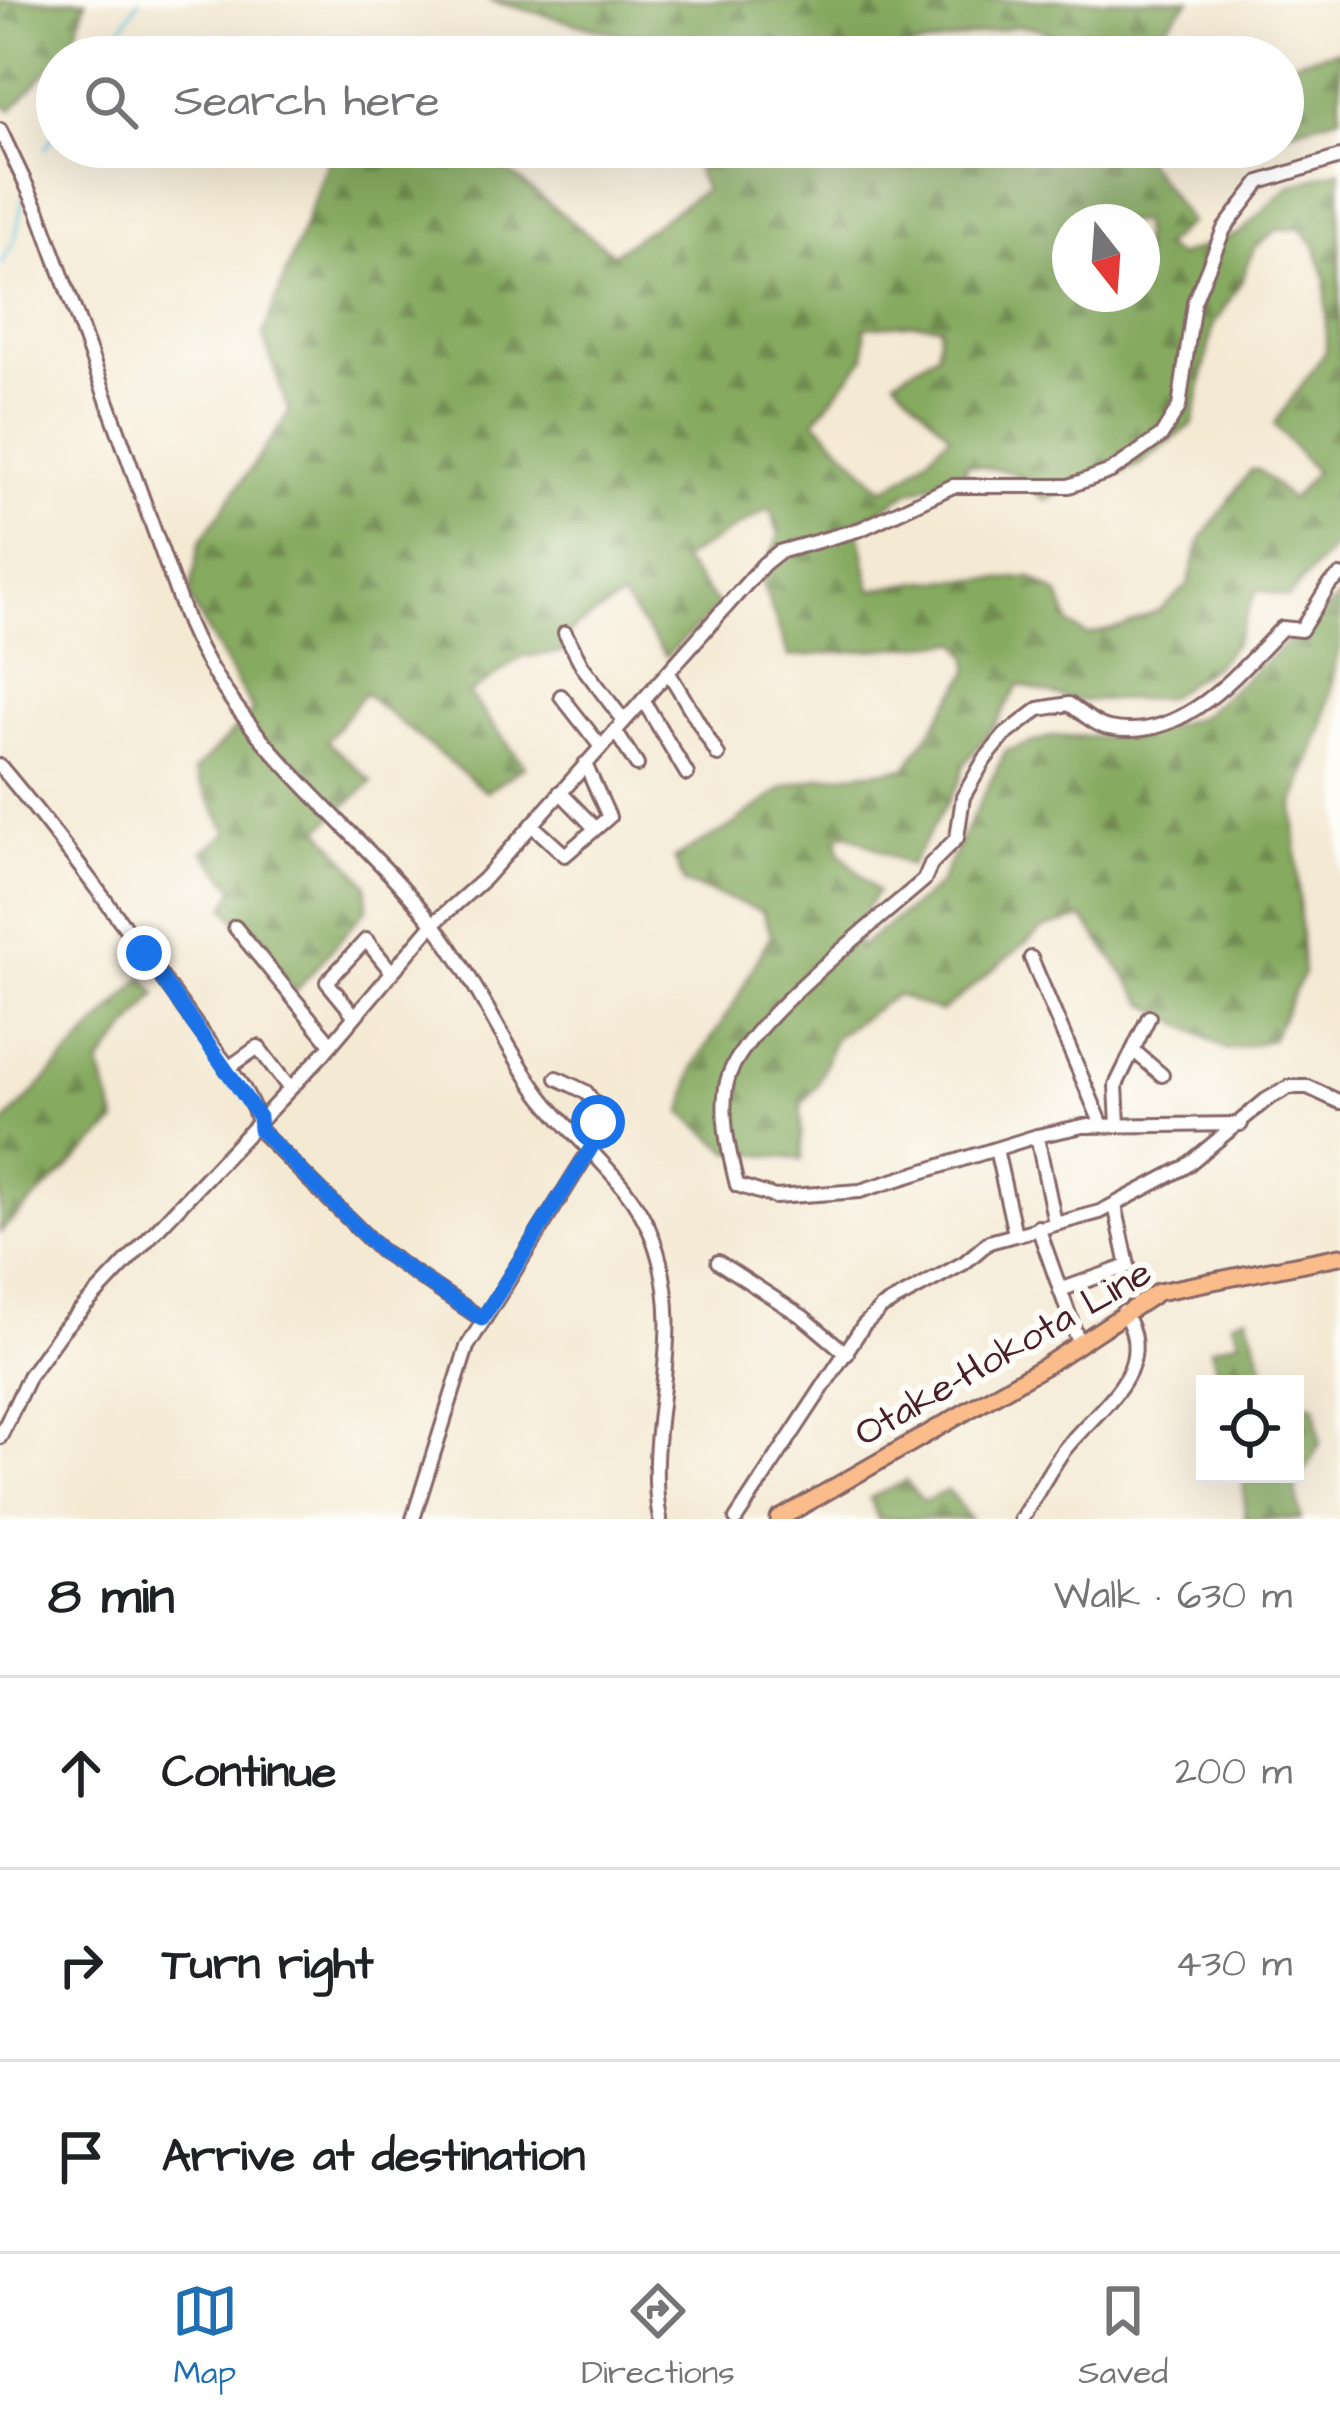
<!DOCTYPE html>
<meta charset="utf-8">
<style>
body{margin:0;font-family:"Architects Daughter",sans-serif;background:#f6f6f6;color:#202124}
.controls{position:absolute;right:36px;bottom:36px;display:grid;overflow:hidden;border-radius:0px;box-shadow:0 12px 48px #0002}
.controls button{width:108px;height:108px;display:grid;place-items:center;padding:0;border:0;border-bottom:3px solid #e0e0e0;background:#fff;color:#202124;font:60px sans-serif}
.compass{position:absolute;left:1052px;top:204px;width:108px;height:108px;border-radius:50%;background:#fff;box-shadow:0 12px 48px #0002;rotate:163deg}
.stop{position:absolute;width:36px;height:36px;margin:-27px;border:9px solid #1a73e8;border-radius:50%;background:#fff}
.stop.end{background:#1a73e8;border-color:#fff;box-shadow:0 3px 12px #0008}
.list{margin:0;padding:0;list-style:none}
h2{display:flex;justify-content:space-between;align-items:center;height:156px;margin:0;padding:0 48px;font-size:51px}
h2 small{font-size:39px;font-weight:400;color:#757577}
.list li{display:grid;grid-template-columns:78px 1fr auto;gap:36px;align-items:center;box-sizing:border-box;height:192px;padding:0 48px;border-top:3px solid #e0e0e0}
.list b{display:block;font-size:45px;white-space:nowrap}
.list em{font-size:39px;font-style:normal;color:#757577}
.icon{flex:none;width:66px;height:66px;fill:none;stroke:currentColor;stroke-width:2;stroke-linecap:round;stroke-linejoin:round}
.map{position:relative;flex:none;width:1340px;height:1519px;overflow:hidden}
.search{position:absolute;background:#fff;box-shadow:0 12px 48px #0002;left:36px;right:36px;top:36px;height:132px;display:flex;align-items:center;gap:30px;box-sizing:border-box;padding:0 42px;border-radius:66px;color:#757577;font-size:45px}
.sheet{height:732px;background:#fff}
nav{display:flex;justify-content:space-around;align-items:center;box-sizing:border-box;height:168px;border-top:3px solid #e0e0e0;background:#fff;font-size:33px;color:#757577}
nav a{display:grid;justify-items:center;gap:6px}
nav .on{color:#1f6fb2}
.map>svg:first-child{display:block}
.forest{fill:url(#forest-firs);stroke:#686446;stroke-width:3;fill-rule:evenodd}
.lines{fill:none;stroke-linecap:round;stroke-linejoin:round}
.stream{stroke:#63c6e1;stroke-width:3}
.minor-casing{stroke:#866666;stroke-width:18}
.major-casing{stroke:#866666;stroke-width:21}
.minor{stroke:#fff;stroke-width:12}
.major{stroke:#fabc8b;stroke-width:15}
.route{stroke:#1a73e8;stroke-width:15}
.labels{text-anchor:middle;stroke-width:12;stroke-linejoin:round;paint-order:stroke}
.street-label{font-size:39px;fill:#4a1f2b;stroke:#fdfcf7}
</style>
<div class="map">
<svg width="1340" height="1519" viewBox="0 0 1340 1519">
<defs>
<pattern id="forest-firs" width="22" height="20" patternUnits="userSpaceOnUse" patternTransform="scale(3)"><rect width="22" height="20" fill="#86aa60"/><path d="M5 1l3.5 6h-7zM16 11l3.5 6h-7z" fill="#708a4f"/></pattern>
</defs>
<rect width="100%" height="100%" fill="#fdfcf7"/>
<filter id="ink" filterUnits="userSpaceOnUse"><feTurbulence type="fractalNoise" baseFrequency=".00833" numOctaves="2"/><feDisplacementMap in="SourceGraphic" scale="24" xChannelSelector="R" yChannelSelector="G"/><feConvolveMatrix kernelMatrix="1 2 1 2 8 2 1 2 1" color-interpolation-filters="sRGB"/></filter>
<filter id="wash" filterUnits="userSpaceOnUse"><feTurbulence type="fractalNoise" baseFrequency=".004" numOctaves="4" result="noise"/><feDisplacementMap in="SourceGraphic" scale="48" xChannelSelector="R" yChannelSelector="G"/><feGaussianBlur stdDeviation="2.7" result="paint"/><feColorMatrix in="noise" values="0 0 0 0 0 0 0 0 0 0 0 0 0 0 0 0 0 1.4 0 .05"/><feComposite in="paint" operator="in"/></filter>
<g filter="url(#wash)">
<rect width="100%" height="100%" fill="#f4e9d3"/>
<!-- forest -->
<g class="forest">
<path d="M0,0H86L74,40L12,110L0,104Z"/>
<path d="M488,0H1190L1158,34L1175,57H1100L1037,28L1017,26L871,57H641L631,38Z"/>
<path d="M1340,50V116L1283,132V64Z"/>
<path d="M350,147H477L613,254L705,189L685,147H1136L1190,222L1162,247L1178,256L1240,233L1289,186L1340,170V539L1288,598L1257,589L1235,644L1215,665L1166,698L1078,701L1019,685L996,724L964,764L959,783L910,866L847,833L838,836L839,852L877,892L858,921V949L938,886L1006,751L1052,736L1129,737L1200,717L1340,597V643L1323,726L1294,804L1303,974L1271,1040L1227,1050L1145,1003L1083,918L1044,928L941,1012L896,995L835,1037L818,1084L801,1105L802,1159L730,1152L683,1113L694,1066L735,1002L771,934L762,911L684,883L674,858L728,828L785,787L822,777L906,768L969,672V658L958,642L789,657L761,580L779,535L770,508L681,560L719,606L666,656L622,598L570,631L563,652L521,657L469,694L525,766L486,792L364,693L327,741L372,782L320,829L367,884V908L295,992L225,907L235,888L203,851L228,833L194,772L253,711L189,598L200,542L289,413L263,335L329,159ZM1070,222H1142V294H1070ZM1278,229H1301L1315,245L1326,279V351L1274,424L1315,472L1291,500L1259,470H1251L1200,541L1188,585L1160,610L1122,627L1087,635L1070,625L1059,595L1032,578L925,581L871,590L858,524L909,492L966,473L965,464L1012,472L1045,500L1139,465L1193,424L1213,326L1242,280L1254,248ZM917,323L940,326L937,353L895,379L950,435L909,474L883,489L815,420L865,357V327Z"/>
<path d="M143,977L157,994L99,1065L117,1122L0,1232V1128Z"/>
<path d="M1247,1315L1269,1384H1220L1211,1348L1240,1340L1232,1321Z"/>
<path d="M1295,1399L1315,1406L1320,1443L1295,1490L1301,1519H1245L1243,1474H1295Z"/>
<path d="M906,1481L923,1502L948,1490L970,1519H878L870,1498Z"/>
</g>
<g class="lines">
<!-- stream -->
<g class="stream">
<path d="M103,57L139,0"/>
<path d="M45,149L57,129"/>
<path d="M0,265L15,240L23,198"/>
</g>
</g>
</g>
<g filter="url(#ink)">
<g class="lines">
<defs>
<g id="minor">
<path d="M0,130L39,212L188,624C241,747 354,823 435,926C476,979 501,1042 541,1096C578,1145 631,1179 653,1239C690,1339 642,1425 660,1519"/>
<path d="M565,633L583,667L624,721"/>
<path d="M669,673L718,755"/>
<path d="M561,696L601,747"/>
<path d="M643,700L687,774"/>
<path d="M615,731L637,765"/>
<path d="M0,766C69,848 131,935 194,1022C216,1053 256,1093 259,1130L380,1250L482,1319"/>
<path d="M560,792L595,828"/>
<path d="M532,825L565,855L609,817L585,764"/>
<path d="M235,927L331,1044"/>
<path d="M1031,958L1102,1125"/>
<path d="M354,1015L327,982L366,940L391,971"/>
<path d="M1133,1050L1162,1075"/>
<path d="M227,1069L258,1047L290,1089"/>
<path d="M1241,1124L1083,1126L1037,1136L860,1191L775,1197L737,1185C729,1153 718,1108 729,1075C749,1020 876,922 924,880L931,864L957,838L963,797L985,759L1005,735L1039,709L1069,704C1081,712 1096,726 1109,728C1183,743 1237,674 1282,628L1301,630L1329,585L1340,576"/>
<path d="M1118,1125L1116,1085L1149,1017"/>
<path d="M1037,1136L1055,1223"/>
<path d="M996,1149L1015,1234"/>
<path d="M1038,1227L1079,1343"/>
<path d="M718,1262L803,1317L847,1354"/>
<path d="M1060,1290L1128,1266L1115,1205"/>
<path d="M0,1437L29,1376L63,1329L324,1053L433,924L484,879L764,564L779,552L861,529L953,486H1069L1111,471L1133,456L1161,436L1179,407L1194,302L1224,229L1260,182L1340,157"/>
<path d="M413,1519L467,1347L591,1148L600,1111L586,1092L557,1078"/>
<path d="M736,1519L863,1326L881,1308L964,1263L989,1242L1100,1212L1185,1167L1266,1100L1289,1087H1308L1340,1102"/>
<path d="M1021,1519C1035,1497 1047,1475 1061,1454C1091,1412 1163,1372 1123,1312"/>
</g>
<path id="major" d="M779,1519L1045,1366L1158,1292L1340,1256"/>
</defs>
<!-- minor casing -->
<use href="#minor" class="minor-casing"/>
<!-- major casing -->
<use href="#major" class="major-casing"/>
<!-- minor -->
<use href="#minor" class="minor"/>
<!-- major -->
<use href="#major" class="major"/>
</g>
</g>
<g class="lines" filter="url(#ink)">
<!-- route -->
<path class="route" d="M144,953L259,1117L260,1130L380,1250L482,1319L591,1148L598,1122"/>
</g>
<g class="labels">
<!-- street labels -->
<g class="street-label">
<text transform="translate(1002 1351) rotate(-30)" y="14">Otake-Hokota Line</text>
</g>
</g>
</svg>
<div class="controls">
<button><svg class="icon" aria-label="locate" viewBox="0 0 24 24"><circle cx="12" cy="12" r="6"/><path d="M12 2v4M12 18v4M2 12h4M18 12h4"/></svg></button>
</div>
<svg class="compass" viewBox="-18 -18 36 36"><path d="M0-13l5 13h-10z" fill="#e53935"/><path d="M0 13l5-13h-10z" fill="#757577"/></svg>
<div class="stop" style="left:598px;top:1122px"></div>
<div class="stop end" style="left:144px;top:953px"></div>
<div class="search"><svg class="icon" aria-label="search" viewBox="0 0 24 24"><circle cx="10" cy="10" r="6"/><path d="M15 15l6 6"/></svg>Search here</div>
</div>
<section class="sheet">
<h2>8 min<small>Walk · 630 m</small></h2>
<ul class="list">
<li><svg class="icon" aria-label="ahead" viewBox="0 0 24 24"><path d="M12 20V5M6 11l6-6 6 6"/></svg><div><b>Continue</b></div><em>200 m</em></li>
<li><svg class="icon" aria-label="right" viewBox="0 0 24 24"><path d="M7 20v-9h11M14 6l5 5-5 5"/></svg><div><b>Turn right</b></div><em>430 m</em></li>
<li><svg class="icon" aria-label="arrive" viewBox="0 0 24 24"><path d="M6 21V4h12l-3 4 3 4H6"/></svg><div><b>Arrive at destination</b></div></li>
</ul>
</section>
<nav>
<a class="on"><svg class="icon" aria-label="map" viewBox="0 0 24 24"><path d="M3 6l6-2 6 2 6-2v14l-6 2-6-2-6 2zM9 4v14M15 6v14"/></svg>Map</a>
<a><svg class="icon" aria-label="directions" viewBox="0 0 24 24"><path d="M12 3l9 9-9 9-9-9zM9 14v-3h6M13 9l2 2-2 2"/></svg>Directions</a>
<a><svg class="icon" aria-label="saved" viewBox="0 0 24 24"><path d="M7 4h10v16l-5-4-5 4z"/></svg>Saved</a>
</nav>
